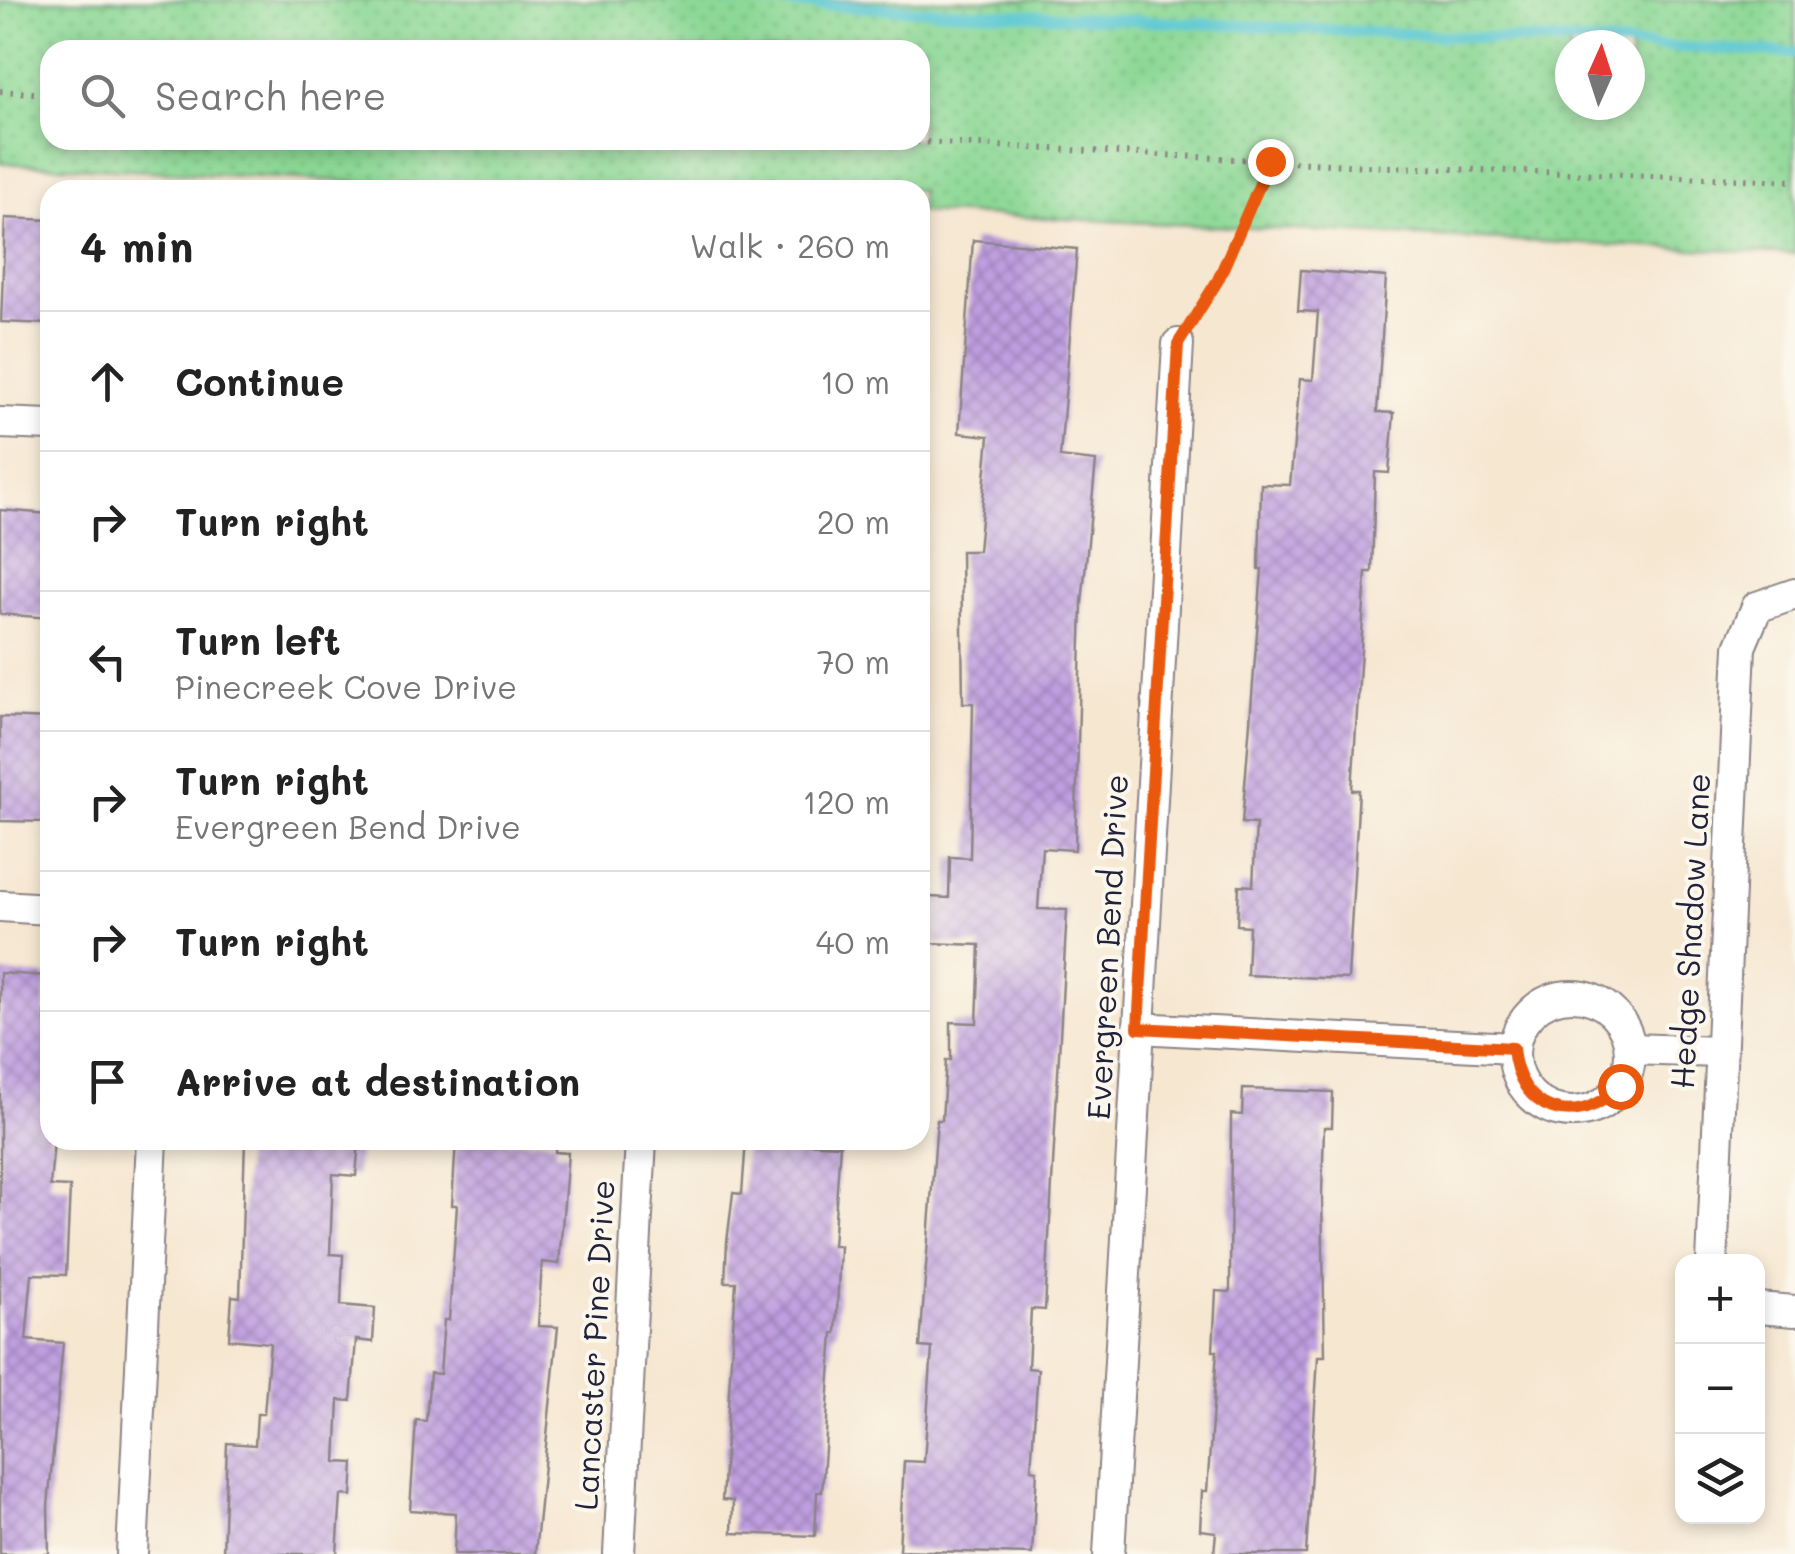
<!DOCTYPE html>
<meta charset="utf-8">
<style>
body{margin:0;font-family:Mali,sans-serif;background:#f6f6f6;color:#222}
.controls{position:absolute;right:30px;bottom:30px;display:grid;overflow:hidden;border-radius:20px;box-shadow:0 5px 15px #0003}
.controls button{width:90px;height:90px;display:grid;place-items:center;padding:0;border:0;border-bottom:2px solid #e0e0e0;background:#fff;color:#222;font:50px sans-serif}
.compass{position:absolute;left:1555px;top:30px;width:90px;height:90px;border-radius:50%;background:#fff;box-shadow:0 5px 15px #0003;rotate:3deg}
.stop{position:absolute;width:30px;height:30px;margin:-22px;border:8px solid #ea580c;border-radius:50%;background:#fff}
.stop.end{background:#ea580c;border-color:#fff;box-shadow:0 2px 10px #0008}
.list{margin:0;padding:0;list-style:none}
h2{display:flex;justify-content:space-between;align-items:center;height:130px;margin:0;padding:0 40px;font-size:42px}
h2 small{font-size:32px;font-weight:400;color:#767676}
.list li{display:grid;grid-template-columns:65px 1fr auto;gap:30px;align-items:center;box-sizing:border-box;height:140px;padding:0 40px;border-top:2px solid #e0e0e0}
.list b{display:block;font-size:38px;white-space:nowrap}
.list p{margin:0;font-size:32px;white-space:nowrap;color:#767676}
.list em{font-size:32px;font-style:normal;color:#767676}
.icon{flex:none;width:55px;height:55px;fill:none;stroke:currentColor;stroke-width:2;stroke-linecap:round;stroke-linejoin:round}
.map{position:relative;flex:none;width:1795px;height:1554px;overflow:hidden}
.search{position:absolute;background:#fff;box-shadow:0 5px 15px #0003;left:40px;top:40px;width:890px;height:110px;display:flex;align-items:center;gap:25px;box-sizing:border-box;padding:0 35px;border-radius:30px;color:#767676;font-size:38px}
.panel{position:absolute;background:#fff;box-shadow:0 5px 15px #0003;left:40px;top:180px;width:890px;height:970px;border-radius:30px}
.map>svg:first-child{display:block}
.green{fill:url(#green-dots);stroke:#577d68;stroke-width:2.5;fill-rule:evenodd}
.lines{fill:none;stroke-linecap:round;stroke-linejoin:round}
.stream{stroke:#5cc8d2;stroke-width:11}
.building{fill:url(#building-cross-hatch)}
.street-casing{stroke:#8c8486;stroke-width:34}
.path{stroke:#8c8486;stroke-width:6;stroke-dasharray:2.5 8;stroke-linecap:butt}
.street{stroke:#fff;stroke-width:30}
.route{stroke:#ea580c;stroke-width:12}
.labels{text-anchor:middle;stroke-width:8;stroke-linejoin:round;paint-order:stroke}
.street-label{font-size:32px;fill:#22223b;stroke:#fbf7ec}
</style>
<div class="map">
<svg width="1795" height="1554" viewBox="0 0 1795 1554">
<defs>
<pattern id="green-dots" width="8" height="8" patternUnits="userSpaceOnUse" patternTransform="scale(2.5)"><rect width="8" height="8" fill="#8cd895"/><path d="M2 2h.1M6 6h.1" fill="none" stroke="#78b981" stroke-width="1.8" stroke-linecap="round"/></pattern>
<pattern id="building-cross-hatch" width="8" height="8" patternUnits="userSpaceOnUse" patternTransform="scale(2.5)"><rect width="8" height="8" fill="#bf9fe0"/><path d="M0 0l8 8M0 8l8-8" fill="none" stroke="#9b81b7"/></pattern>
</defs>
<rect width="100%" height="100%" fill="#fbf7ec"/>
<filter id="ink" filterUnits="userSpaceOnUse"><feTurbulence type="fractalNoise" baseFrequency=".01" numOctaves="2"/><feDisplacementMap in="SourceGraphic" scale="20" xChannelSelector="R" yChannelSelector="G"/><feConvolveMatrix kernelMatrix="1 2 1 2 8 2 1 2 1" color-interpolation-filters="sRGB"/></filter>
<filter id="wash" filterUnits="userSpaceOnUse"><feTurbulence type="fractalNoise" baseFrequency=".0048" numOctaves="4" result="noise"/><feDisplacementMap in="SourceGraphic" scale="40" xChannelSelector="R" yChannelSelector="G"/><feGaussianBlur stdDeviation="2.25" result="paint"/><feColorMatrix in="noise" values="0 0 0 0 0 0 0 0 0 0 0 0 0 0 0 0 0 1.4 0 .05"/><feComposite in="paint" operator="in"/></filter>
<g filter="url(#wash)">
<rect width="100%" height="100%" fill="#f6e7d1"/>
<!-- green -->
<path class="green" d="M0,0H1795V254L920,212V190H504L0,163ZM1570,45H1630V105H1570ZM50,50H920V140H50Z"/>
<g class="lines">
<!-- stream -->
<path class="stream" d="M717,0L1795,53"/>
</g>
<g id="blocks">
<!-- building -->
<g class="building">
<path d="M5,218L50,220V324L1,322Z"/>
<path d="M973,240L1077,249L1060,457L1096,461L1082,603L1075,850L1042,848L1038,909L1067,910L1045,1310L1031,1309L1028,1368L1038,1369L1031,1469L1037,1470L1032,1554L899,1550L904,1461L924,1462L932,1348L920,1347L937,1120H942L946,1060H951V1022L977,1023L980,945L928,943L930,897L949,898L950,857L970,858L973,703H963L961,551H978L989,436L959,433Z"/>
<path d="M1301,270L1386,277L1377,412L1394,413L1389,473L1375,472L1372,572H1366L1352,790H1359L1348,979L1247,975L1249,926L1237,925L1239,885L1253,886L1256,824L1242,823L1262,569H1259L1261,484L1290,485L1300,379L1313,380L1318,312L1298,311Z"/>
<path d="M0,510L50,514V618L0,614Z"/>
<path d="M0,717L50,719V822L0,821Z"/>
<path d="M0,973L47,976L45,1021L50,1022V1140H54L50,1186L70,1187L66,1275L32,1274L26,1340L63,1343L48,1506L49,1554H0Z"/>
<path d="M1243,1089L1333,1092L1332,1127H1324L1322,1194L1325,1356H1318L1306,1554H1214L1216,1532L1200,1530L1202,1491H1207L1217,1351H1213L1216,1291L1230,1292L1231,1114L1242,1115Z"/>
<path d="M245,1140H359L356,1176L333,1174L330,1254L343,1255L341,1305L375,1308L373,1342L356,1340L351,1401L339,1400L336,1462L354,1463L352,1496L341,1495L337,1554H223L227,1443L255,1445L257,1414H264L270,1343L229,1339L232,1296L240,1297Z"/>
<path d="M456,1140H556L555,1152L568,1153L559,1264L542,1262L538,1326L558,1327L535,1554H454L456,1513L410,1510L416,1420L426,1421L430,1373L440,1374L444,1320H449L457,1205H452Z"/>
<path d="M746,1140L840,1145L833,1246H840L836,1333H833L822,1492H817L815,1536L732,1533L733,1501L722,1500L736,1282H725L727,1242L733,1193L742,1194Z"/>
</g>
</g>
</g>
<g filter="url(#ink)">
<use href="#blocks" fill-opacity="0" stroke="#8c8486" stroke-width="2.5"/>
<g class="lines">
<defs>
<g id="street">
<path d="M0,423L50,425"/>
<path d="M0,906L50,909"/>
<circle cx="1572" cy="1054" r="58"/>
<path d="M1138,1028L1513,1048"/>
<path d="M1630,1049L1719,1052"/>
<path d="M1712,1262L1740,647L1757,607L1795,594"/>
<path d="M1758,1308L1795,1311"/>
<path d="M132,1554L152,1140"/>
<path d="M619,1554L641,1140"/>
<path d="M1109,1554L1178,344"/>
</g>
</defs>
<!-- street casing -->
<use href="#street" class="street-casing"/>
<!-- path -->
<g class="path">
<path d="M0,91L50,94"/>
<path d="M885,140L1365,166L1795,181"/>
<path d="M1194,317L1218,280L1270,161"/>
</g>
<!-- street -->
<use href="#street" class="street"/>
</g>
</g>
<g class="lines" filter="url(#ink)">
<!-- route -->
<path class="route" d="M1270,161L1218,280L1178,344L1138,1028L1513,1048C1518,1111 1576,1132 1620,1086"/>
</g>
<g class="labels">
<!-- street labels -->
<g class="street-label">
<text transform="translate(1691 931) rotate(-87)" y="11">Hedge Shadow Lane</text>
<text transform="translate(1108 947) rotate(-87)" y="11">Evergreen Bend Drive</text>
<text transform="translate(595 1345) rotate(-87)" y="11">Lancaster Pine Drive</text>
</g>
</g>
</svg>
<div class="controls">
<button>+</button>
<button>−</button>
<button><svg class="icon" aria-label="layers" viewBox="0 0 24 24"><path d="M12 4l9 5-9 5-9-5zM3 14l9 5 9-5"/></svg></button>
</div>
<svg class="compass" viewBox="-18 -18 36 36"><path d="M0-13l5 13h-10z" fill="#e53935"/><path d="M0 13l5-13h-10z" fill="#767676"/></svg>
<div class="stop" style="left:1620px;top:1086px"></div>
<div class="stop end" style="left:1270px;top:161px"></div>
<div class="search"><svg class="icon" aria-label="search" viewBox="0 0 24 24"><circle cx="10" cy="10" r="6"/><path d="M15 15l6 6"/></svg>Search here</div>
<section class="panel">
<h2>4 min<small>Walk · 260 m</small></h2>
<ul class="list">
<li><svg class="icon" aria-label="ahead" viewBox="0 0 24 24"><path d="M12 20V5M6 11l6-6 6 6"/></svg><div><b>Continue</b></div><em>10 m</em></li>
<li><svg class="icon" aria-label="right" viewBox="0 0 24 24"><path d="M7 20v-9h11M14 6l5 5-5 5"/></svg><div><b>Turn right</b></div><em>20 m</em></li>
<li><svg class="icon" aria-label="left" viewBox="0 0 24 24"><path d="M17 20v-9H6M10 6l-5 5 5 5"/></svg><div><b>Turn left</b><p>Pinecreek Cove Drive</p></div><em>70 m</em></li>
<li><svg class="icon" aria-label="right" viewBox="0 0 24 24"><path d="M7 20v-9h11M14 6l5 5-5 5"/></svg><div><b>Turn right</b><p>Evergreen Bend Drive</p></div><em>120 m</em></li>
<li><svg class="icon" aria-label="right" viewBox="0 0 24 24"><path d="M7 20v-9h11M14 6l5 5-5 5"/></svg><div><b>Turn right</b></div><em>40 m</em></li>
<li><svg class="icon" aria-label="arrive" viewBox="0 0 24 24"><path d="M6 21V4h12l-3 4 3 4H6"/></svg><div><b>Arrive at destination</b></div></li>
</ul>
</section>
</div>
